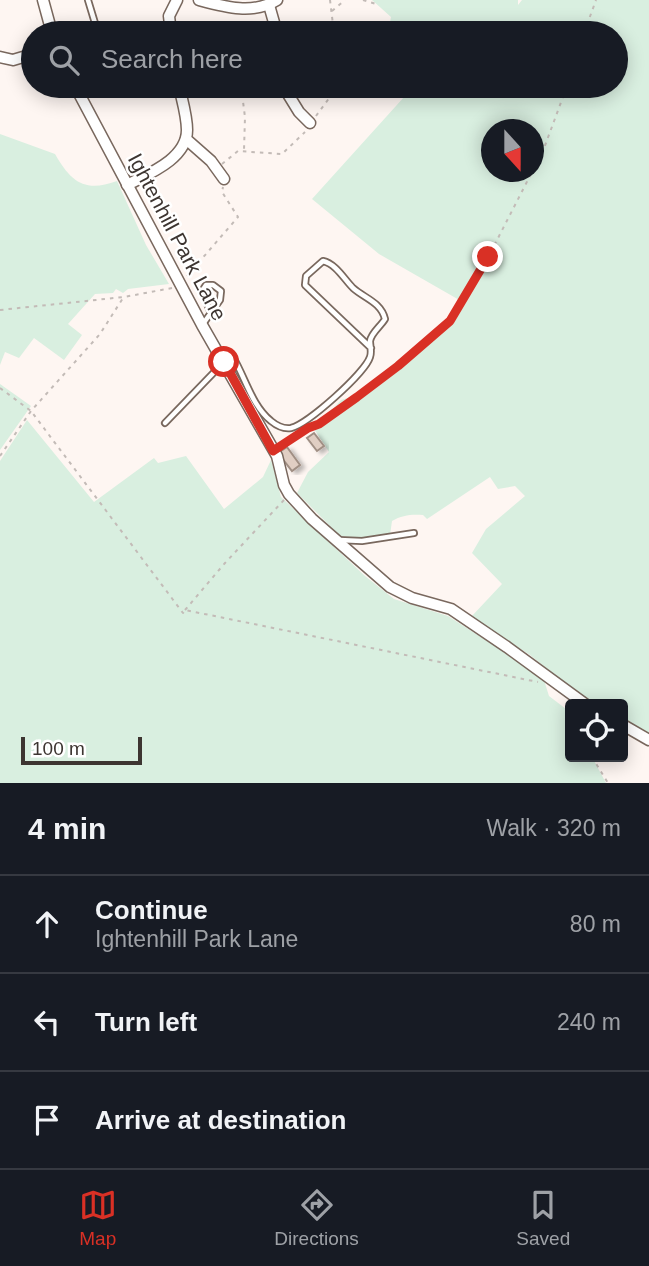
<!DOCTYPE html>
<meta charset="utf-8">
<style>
body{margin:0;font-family:Arial,sans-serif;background:#242831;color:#f1f3f6}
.controls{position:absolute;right:21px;bottom:21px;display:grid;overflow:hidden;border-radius:7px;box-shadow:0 4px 18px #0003}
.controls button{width:63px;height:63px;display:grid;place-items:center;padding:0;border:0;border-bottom:2px solid #363941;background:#171b24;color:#f1f3f6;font:35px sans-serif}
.compass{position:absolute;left:481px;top:119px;width:63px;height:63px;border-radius:50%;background:#171b24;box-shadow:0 4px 18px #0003;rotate:159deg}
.scale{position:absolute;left:21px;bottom:18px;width:121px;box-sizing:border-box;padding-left:7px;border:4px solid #3d3531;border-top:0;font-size:19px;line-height:24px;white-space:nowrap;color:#3d3531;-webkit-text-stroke:5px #fff;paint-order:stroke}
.stop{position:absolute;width:21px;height:21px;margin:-16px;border:5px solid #d93025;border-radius:50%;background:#fff}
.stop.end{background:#d93025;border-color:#fff;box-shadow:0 2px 7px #0008}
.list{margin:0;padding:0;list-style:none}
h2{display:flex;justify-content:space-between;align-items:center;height:91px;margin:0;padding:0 28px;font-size:30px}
h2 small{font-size:23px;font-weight:400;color:#9ea1a6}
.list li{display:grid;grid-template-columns:46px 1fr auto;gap:21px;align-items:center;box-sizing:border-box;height:98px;padding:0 28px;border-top:2px solid #363941}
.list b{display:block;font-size:26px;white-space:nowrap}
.list p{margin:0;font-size:23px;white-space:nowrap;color:#9ea1a6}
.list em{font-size:23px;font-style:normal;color:#9ea1a6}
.icon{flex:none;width:38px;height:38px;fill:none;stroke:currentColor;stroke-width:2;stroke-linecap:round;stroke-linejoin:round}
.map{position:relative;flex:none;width:649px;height:783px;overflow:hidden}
.search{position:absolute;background:#171b24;box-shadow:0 4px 18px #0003;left:21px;right:21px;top:21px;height:77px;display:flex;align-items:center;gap:18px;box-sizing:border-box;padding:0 24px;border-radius:38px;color:#9ea1a6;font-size:26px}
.sheet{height:385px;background:#171b24}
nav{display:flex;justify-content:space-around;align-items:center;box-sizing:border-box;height:98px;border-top:2px solid #363941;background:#171b24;font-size:19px;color:#9ea1a6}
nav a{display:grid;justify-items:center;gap:4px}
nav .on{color:#d93025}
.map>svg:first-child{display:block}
.green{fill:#d9efe0;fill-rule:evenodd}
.building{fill:#e0cec3;stroke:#a08f84;stroke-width:2;filter:url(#shadow)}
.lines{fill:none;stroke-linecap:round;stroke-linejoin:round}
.service-casing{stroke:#79685e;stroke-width:8}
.minor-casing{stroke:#79685e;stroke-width:13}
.path{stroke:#c3bbb7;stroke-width:2;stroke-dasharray:3.5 5;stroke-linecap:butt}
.service{stroke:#fff;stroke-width:4.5}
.minor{stroke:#fff;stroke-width:10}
.route{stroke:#d93025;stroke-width:9}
.labels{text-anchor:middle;stroke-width:5;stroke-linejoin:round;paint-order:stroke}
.street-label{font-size:21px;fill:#3d3531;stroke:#fff}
</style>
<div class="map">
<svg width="649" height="783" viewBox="0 0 649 783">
<defs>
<filter id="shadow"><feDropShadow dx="4.5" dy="2.5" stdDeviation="2" flood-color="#0004"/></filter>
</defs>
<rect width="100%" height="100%" fill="#fef6f2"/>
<!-- green -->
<g class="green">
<path d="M372,0H518V5L522,0H649V736L623,721V704H594L587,701L530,655L471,617L502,584L472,553L486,529L525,496L515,486L498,489L490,477L427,519L423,515C412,514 402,515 392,521L390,535L370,539L340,536L297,493L308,472L329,452L314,429L341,400L354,396L444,323L461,301L379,254L312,199L414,86H616V33H388L391,17ZM491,130H534V172H491Z"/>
<path d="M0,134L55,154C71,182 85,193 117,181L146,245L169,284L128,289L123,293L116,289L113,293L95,294L68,324L82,335L64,360L34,338L19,358L5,352L0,365Z"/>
<path d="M0,384L31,406L0,450Z"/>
<path d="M27,420L94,502L154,458L158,463L186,456L224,509L263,477L271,460L281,497L365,576L394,599L448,616L543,677L549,696L570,712V757H592L606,783H0V461Z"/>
</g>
<!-- building -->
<g class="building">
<path d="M314,433L324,446L317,451L307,438Z"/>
<path d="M287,447L300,465L292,471L278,453Z"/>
</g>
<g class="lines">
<defs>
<g id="service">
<path d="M88,0L98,33"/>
<path d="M203,324L220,300L221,291L213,285H206L202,291L210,311"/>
<path d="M222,357H233C245,377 252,406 271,421C277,426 284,429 291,428C308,424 365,373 370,357C372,352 370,346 370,341C371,333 381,326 385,319C381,302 364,298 353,288C344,279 336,264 323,261L306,276L305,285L371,348"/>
<path d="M165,423L223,363"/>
<path d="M339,540L362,541L414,533"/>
</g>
<g id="minor">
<path d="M43,0L52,33"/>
<path d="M199,0C225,7 253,15 277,0"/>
<path d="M269,5L277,33"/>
<path d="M171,33L169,16L177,0"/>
<path d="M0,57L13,60L33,54"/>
<path d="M75,86L202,325L277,456L284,485L289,494L312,519L390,587L412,598L451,609L507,647L585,704"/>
<path d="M283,86L299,112L310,123"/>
<path d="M186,139L211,161L224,179"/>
<path d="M127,185C148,174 187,159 187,130C187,116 182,100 179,86"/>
<path d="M623,725L649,740"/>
</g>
</defs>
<!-- service casing -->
<use href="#service" class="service-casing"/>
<!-- minor casing -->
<use href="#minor" class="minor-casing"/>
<!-- path -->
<g class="path">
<path d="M330,0L334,33"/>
<path d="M363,0L376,4"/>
<path d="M332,11L345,0"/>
<path d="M234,33L238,18"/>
<path d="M584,33L596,0"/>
<path d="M241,86L245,117L244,150"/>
<path d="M316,116L338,86"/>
<path d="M222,164L238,151L282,154L305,132"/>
<path d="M534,169L543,151L567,86"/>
<path d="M187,276L238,217L222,192L223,187"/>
<path d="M0,310L124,297L172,288"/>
<path d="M0,388L31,411L183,613L185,610L538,682"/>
<path d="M282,445L308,428L319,423L357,397L398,366L450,321L479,275L532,172"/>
<path d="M0,456L31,411L100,334L123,298"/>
<path d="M185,610L225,563L284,500"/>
<path d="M592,757L608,783"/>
</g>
<!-- service -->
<use href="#service" class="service"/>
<!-- minor -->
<use href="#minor" class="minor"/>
</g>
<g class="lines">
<!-- route -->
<path class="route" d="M224,362L273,451L308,428L319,424L357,397L398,366L450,321L488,257"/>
</g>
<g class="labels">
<!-- street labels -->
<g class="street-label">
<text transform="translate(177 237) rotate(62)" y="7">Ightenhill Park Lane</text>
</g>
</g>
</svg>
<div class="controls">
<button><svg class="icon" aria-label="locate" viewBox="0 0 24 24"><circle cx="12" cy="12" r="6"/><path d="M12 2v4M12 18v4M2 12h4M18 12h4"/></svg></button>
</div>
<svg class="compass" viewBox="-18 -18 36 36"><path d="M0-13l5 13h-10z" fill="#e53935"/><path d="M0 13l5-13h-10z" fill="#9ea1a6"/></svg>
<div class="scale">100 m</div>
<div class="stop" style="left:224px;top:362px"></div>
<div class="stop end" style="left:488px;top:257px"></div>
<div class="search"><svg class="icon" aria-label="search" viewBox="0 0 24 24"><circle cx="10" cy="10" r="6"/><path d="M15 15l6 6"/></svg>Search here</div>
</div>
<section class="sheet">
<h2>4 min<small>Walk · 320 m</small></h2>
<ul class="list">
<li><svg class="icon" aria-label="ahead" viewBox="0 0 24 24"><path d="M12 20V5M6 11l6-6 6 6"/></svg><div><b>Continue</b><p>Ightenhill Park Lane</p></div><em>80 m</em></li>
<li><svg class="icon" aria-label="left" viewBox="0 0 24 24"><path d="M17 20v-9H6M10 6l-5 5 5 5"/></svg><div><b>Turn left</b></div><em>240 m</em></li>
<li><svg class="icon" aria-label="arrive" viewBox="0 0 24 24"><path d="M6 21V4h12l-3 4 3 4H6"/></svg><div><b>Arrive at destination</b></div></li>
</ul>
</section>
<nav>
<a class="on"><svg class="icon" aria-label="map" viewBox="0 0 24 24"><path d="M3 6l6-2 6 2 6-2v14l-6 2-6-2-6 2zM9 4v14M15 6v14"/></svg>Map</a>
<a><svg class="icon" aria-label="directions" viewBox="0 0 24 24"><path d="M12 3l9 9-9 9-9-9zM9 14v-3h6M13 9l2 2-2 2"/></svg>Directions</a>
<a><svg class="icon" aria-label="saved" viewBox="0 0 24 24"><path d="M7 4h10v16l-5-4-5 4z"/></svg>Saved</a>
</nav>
